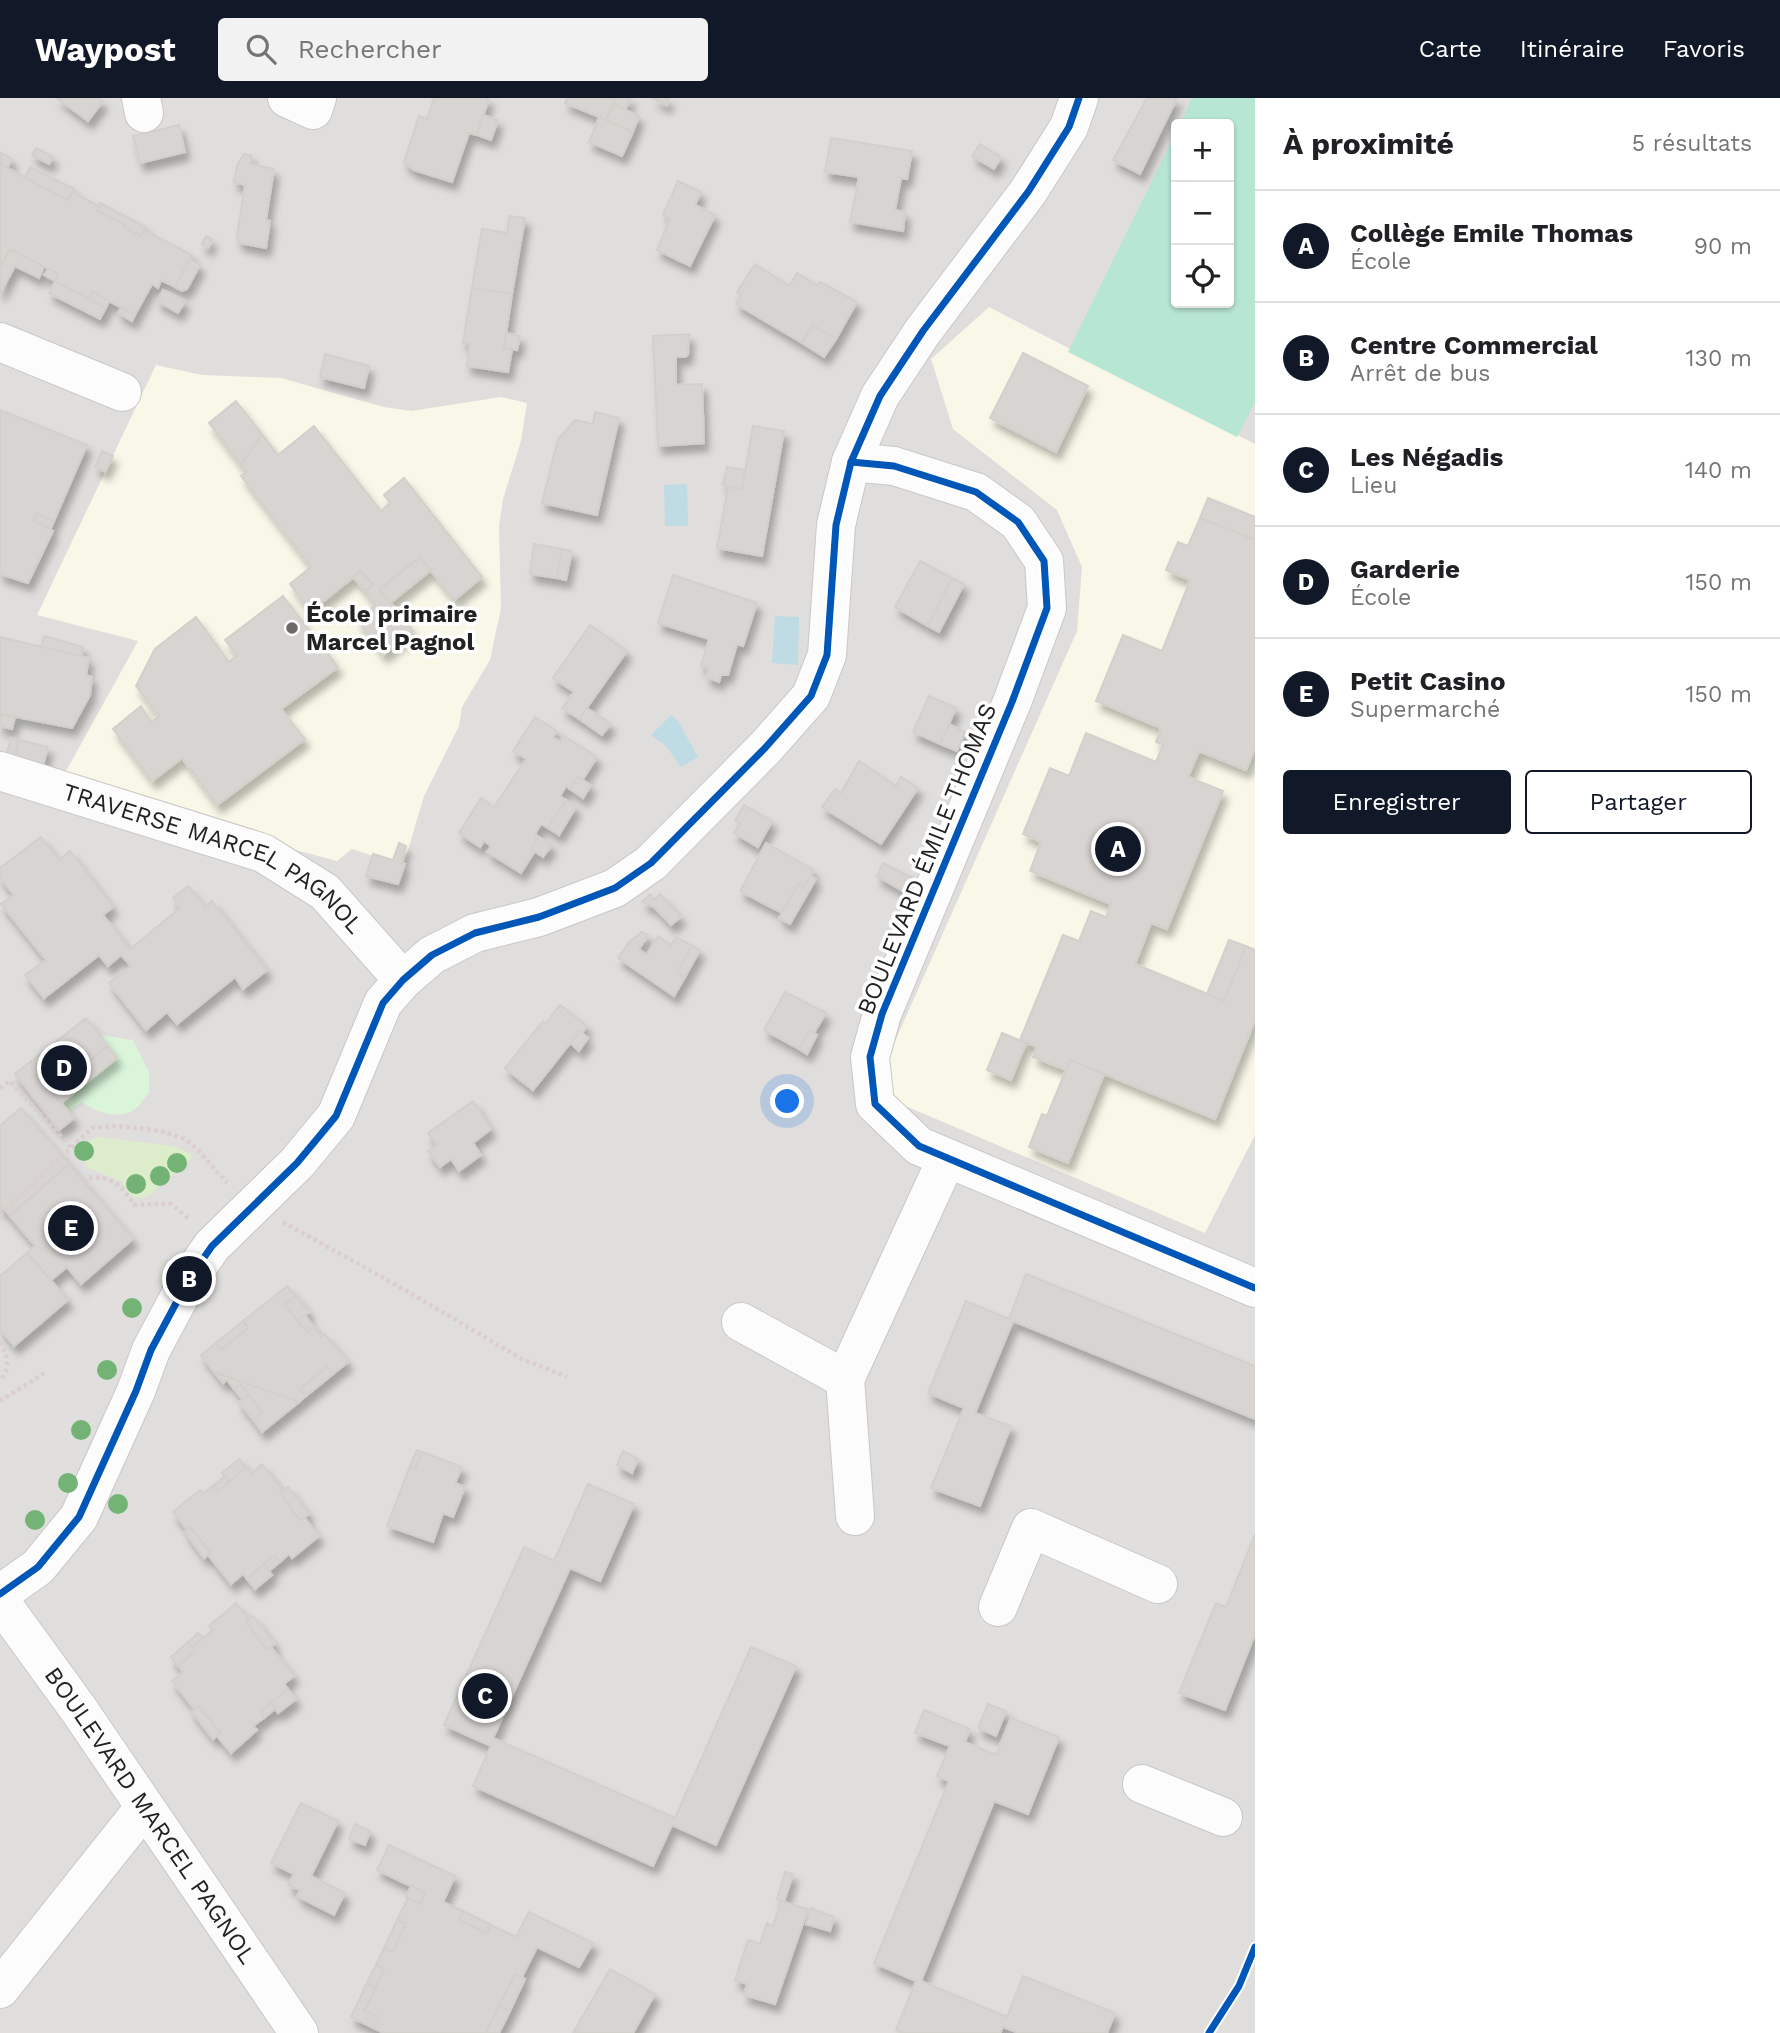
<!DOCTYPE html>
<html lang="fr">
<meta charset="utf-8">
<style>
body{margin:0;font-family:"Work Sans",sans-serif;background:#f2f2f2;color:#202124}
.controls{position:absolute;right:21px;top:21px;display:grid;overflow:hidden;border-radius:7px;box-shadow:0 2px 5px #0004}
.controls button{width:63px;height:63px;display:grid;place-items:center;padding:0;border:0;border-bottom:2px solid #e0e0e0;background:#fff;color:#202124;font:35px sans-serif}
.you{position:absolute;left:788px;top:1004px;width:24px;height:24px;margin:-18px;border:5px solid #fff;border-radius:50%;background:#1a73e8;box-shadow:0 0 0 10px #1a73e833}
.badge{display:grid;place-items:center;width:46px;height:46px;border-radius:50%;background:#111827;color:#fff;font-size:23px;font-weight:700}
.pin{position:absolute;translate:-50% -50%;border:4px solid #fff;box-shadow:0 2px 7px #0006}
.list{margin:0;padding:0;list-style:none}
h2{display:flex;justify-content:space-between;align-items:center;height:91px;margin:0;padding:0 28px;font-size:30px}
h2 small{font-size:23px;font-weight:400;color:#757577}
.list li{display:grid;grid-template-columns:46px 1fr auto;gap:21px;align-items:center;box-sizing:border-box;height:112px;padding:0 28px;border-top:2px solid #e0e0e0}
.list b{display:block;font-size:26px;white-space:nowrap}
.list p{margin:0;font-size:23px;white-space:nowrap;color:#757577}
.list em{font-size:23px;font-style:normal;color:#757577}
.actions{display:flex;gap:14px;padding:21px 28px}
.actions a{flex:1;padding:16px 0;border:2px solid #111827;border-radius:7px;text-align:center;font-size:24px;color:#111827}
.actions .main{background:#111827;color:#fff}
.icon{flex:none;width:38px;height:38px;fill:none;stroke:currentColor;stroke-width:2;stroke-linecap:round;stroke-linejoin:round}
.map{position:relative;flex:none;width:1255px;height:1935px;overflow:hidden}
header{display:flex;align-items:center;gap:42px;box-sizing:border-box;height:98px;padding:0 35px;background:#111827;color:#fff}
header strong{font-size:33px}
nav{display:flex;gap:38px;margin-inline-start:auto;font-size:24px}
.search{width:490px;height:63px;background:#f2f2f2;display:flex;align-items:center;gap:18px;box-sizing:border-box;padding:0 24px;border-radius:7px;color:#757577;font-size:26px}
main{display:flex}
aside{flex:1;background:#fff}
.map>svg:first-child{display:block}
.residential{fill:#dfdedc;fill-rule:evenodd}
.education{fill:#f8f7e8}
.grass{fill:#ddeccb}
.park{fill:#daf5da}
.pitch{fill:#b7e6d2}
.parking{fill:#e0dfde}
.water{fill:#bfdbe3}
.building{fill:#d7d4d2;stroke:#d3d0cc;stroke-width:2;filter:url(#shadow)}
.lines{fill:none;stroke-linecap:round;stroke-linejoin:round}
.minor-casing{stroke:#c9c8c7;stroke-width:40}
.path{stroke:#dccecd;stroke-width:4.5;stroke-dasharray:3.5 3.5;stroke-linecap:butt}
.minor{stroke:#fdfcfc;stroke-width:38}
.cycleway-casing{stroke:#fff;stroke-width:11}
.cycleway{stroke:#0057b8;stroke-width:7}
.tree{fill:#73b476}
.poi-dot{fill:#6a6968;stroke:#fff;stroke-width:2.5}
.labels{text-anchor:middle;stroke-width:7;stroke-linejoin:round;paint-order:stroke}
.poi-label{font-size:24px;font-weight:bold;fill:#222;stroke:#fff;text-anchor:start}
.street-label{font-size:24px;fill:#222;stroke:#fff}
</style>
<header>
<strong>Waypost</strong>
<div class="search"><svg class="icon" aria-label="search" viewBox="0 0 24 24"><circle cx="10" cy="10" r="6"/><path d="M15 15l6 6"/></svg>Rechercher</div>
<nav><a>Carte</a><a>Itinéraire</a><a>Favoris</a></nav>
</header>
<main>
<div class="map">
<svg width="1255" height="1935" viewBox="0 0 1255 1935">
<defs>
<filter id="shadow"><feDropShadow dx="4.5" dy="8" stdDeviation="3.5" flood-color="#0004"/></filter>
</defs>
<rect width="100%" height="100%" fill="#f0eeeb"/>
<!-- residential -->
<path class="residential" d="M0,0H1255V1935H0ZM1176,26H1229V205H1176Z"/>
<!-- education -->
<g class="education">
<path d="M989,209L1255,346V1037L1205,1135L896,1004L884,968L1077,533L1082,469L1057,412L953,331L931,261Z"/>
<path d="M156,267L202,277L281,280L384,309L411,313L501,299L527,305L521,343L503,401L499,429L501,510L490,562L462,609L459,628L424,698L398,786L369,778L373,758L352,751L337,763L209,729L123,691L65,675L138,543L37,517Z"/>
</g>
<!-- grass -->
<path class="grass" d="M96,1039L174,1048L194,1058L152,1095L143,1100L131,1098L121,1083L88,1070L76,1051Z"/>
<!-- park -->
<path class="park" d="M101,937L133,942L149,974V994C145,999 140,1008 134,1012C118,1022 96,1014 82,1004L68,1013L61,1005L116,960Z"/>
<!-- pitch -->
<path class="pitch" d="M1192,0H1255V304L1237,339L1068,254L1176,34V205H1229V26H1180Z"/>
<!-- parking -->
<g class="parking">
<path d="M288,770L362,867L342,884L264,788Z"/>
<path d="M366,785L401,801L391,824L354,807Z"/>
<path d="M194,1064L228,1102L165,1163L136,1127Z"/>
<path d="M140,1156L160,1175L121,1259L80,1363L47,1404L18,1415L0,1411V1320L38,1300L50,1286L43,1262L96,1197Z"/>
<path d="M180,1278L224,1331L148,1420L187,1470L165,1511L181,1536L127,1582L217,1689L189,1717L97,1593L75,1539L124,1409Z"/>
<path d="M1036,1391L1193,1454L1172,1506L1161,1503L1141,1553L1017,1503L1016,1439Z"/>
<path d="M913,1486L1102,1567L1091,1594L902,1513Z"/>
<path d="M862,1579L929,1606L868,1766L797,1736Z"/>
</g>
<!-- water -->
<g class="water">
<path d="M687,386L688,428H665L664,387Z"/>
<path d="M775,518L799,519L798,567L772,565Z"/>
<path d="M671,617L678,623L698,659L681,669L666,648L651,637Z"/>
</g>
<!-- building -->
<g class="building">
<path d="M57,0H98L103,3L88,23Z"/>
<path d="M434,0H489L477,37L469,35L452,84L414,72L404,64L419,18L427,21Z"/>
<path d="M567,0H616L606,22L565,5Z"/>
<path d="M616,0H631L625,12L613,6Z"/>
<path d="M652,0H669L667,7Z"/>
<path d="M1147,0H1177L1140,76L1113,62Z"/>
<path d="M613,6L639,18L633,34L606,22Z"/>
<path d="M483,17L498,22L491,42L477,37Z"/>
<path d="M599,19L633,34L622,58L589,44Z"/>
<path d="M179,27L185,54L140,65L133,38Z"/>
<path d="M831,40L912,53L907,81L901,80L895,112L905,114L903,133L850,124L859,79L825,74Z"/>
<path d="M980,46L1001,59L994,71L972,58Z"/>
<path d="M36,50L53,59L49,66L32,57Z"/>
<path d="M0,54L12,61L7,70L0,66Z"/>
<path d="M244,56L251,57V66L274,71L266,122L270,123L266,150L240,145L237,138L245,87L234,84L237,67Z"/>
<path d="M0,66L68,102L72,94L99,108L97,113L126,127L125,130L140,138L144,132L192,157L175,189L161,182L158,190L152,186L135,217L92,194L88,201L55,183L58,176L10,151L0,171Z"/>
<path d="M30,69L74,91L68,102L25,80Z"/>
<path d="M678,83L701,94L695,107L715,117L690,168L657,152L670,120L663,117Z"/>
<path d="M100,105L146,129L140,138L125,130L126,127L97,113Z"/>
<path d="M509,118L525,120L512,196L472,190L482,131L507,135Z"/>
<path d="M206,138L212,141L208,150L202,146Z"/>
<path d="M10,151L44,169L39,180L15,168L0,196V171Z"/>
<path d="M190,161L200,167L187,191L182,193L175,189Z"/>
<path d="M755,166L789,188L797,175L817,187L820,184L857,204L836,241L813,227L802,245L736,206L741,197L737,194Z"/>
<path d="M48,171L58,176L55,183L44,177Z"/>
<path d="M55,183L106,210L100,221L49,195Z"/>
<path d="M472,190L512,196L504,250L512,251L508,274L467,268L470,246L463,245Z"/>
<path d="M163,192L185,203L178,215L157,203Z"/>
<path d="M92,194L109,203L106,210L88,201Z"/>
<path d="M121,210L135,217L132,223L118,215Z"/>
<path d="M813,227L836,241L824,259L802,245Z"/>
<path d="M506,235L520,238L517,252L504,250Z"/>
<path d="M689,236L688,257L685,259H676V287L702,286L704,345L658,348L653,238Z"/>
<path d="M1023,255L1088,288L1056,354L990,320Z"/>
<path d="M325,256L369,268L364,290L320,279Z"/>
<path d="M236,303L262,336L241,367L209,325Z"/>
<path d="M0,312L87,347L54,423L37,416L34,423L53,433L28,485L0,476Z"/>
<path d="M595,314L619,320L597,417L542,405L558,341L575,322L593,326Z"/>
<path d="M314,328L381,413L390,405L384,397L404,380L482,479L454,502L420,459L380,491L413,533L383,557L357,521L375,507L365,493L373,487L361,473L310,514L290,486L311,469L241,378L246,374L241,367L262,336L278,357Z"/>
<path d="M753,328L784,333L762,458L717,450L728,389L742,391Z"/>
<path d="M102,353L113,358L105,374L95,369Z"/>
<path d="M727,369L745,372L742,391L723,387Z"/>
<path d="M1208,400L1255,419V442L1200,420Z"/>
<path d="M37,416L54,423L51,430L34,423Z"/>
<path d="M1200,420L1255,442V650L1246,672L1199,653L1188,679L1223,693L1167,831L1151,825L1135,866L1224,903L1246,848L1255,852V922L1215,1021L1070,962L1066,972L1033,959L1037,949L1020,942L1063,837L1079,843L1091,813L1106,819L1111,806L1030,773L1041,744L1023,736L1050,670L1069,678L1086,635L1156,664L1163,647L1156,644L1161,630L1096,603L1123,537L1162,553L1190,482L1166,472L1178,444L1188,448Z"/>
<path d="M534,446L562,451L557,480L530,476Z"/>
<path d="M562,451L572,453L566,482L557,480Z"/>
<path d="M420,459L431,472L390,505L380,491Z"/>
<path d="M920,463L952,480L928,528L895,509Z"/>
<path d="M361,473L373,487L365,493L353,479Z"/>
<path d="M673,477L757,505L743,548L737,546L728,577H721L719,584L706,579L709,570L701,568L709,541L658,525Z"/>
<path d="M952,480L964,486L939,534L928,528Z"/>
<path d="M283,498L338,569L281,611L305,641L217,707L182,660L152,683L113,631L141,608L151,624L159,618L136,588L155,551L196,519L229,564L237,557L225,542Z"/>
<path d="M590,527L627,553L579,621L562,610L574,594L553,580Z"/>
<path d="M44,538L83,549L81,558L41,549Z"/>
<path d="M0,539L89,560L86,577L92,579L90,597L72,630L0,616Z"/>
<path d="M929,598L956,610L940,646L913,634Z"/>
<path d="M587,610L611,626L602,637L579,621Z"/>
<path d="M0,616L15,619L12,631L0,628Z"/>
<path d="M535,619L557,633L553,639L561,644L564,638L597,659L583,681L578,679L570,691L566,688L560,698L566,702L548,730L541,726L535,736L539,739L531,751L535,753L521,775L487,754L491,748L484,743L480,749L459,735L481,700L494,709L526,661L513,653Z"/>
<path d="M949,626L965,634L957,653L940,646Z"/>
<path d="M11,640L19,642L14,664L5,662Z"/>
<path d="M19,642L48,649L42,671L14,664Z"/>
<path d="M859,663L896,688L901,679L918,690L881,746L822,709L835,691L841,695Z"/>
<path d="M578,679L591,687L583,700L570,691Z"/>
<path d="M566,702L576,709L559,737L548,730Z"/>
<path d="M744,707L772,723L758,749L734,735L740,725L735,723Z"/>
<path d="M41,739L59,762L70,753L113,809L103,817L130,851L180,810L173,800L188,788L205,809L212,803L267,872L243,891L235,879L177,926L167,914L146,932L109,885L131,868L121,857L108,868L99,857L44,900L25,877L46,862L1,806L14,797L0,780V770Z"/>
<path d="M539,739L552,747L543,759L531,751Z"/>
<path d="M399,745L406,748L401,765L405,766L398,786L366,778L373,756L393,762Z"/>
<path d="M766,745L814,772L803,790L798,786L782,815L740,793Z"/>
<path d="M883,765L915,781L908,796L877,778Z"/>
<path d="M810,778L816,781L790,826L779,820L798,786L803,790Z"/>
<path d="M650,796L654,802L660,796L681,819L671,827L654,809L642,804Z"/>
<path d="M642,834L648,837L639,851L647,857L658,838L671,847L676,839L692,848L677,874L685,879L674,898L618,860L629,844Z"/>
<path d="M1229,842L1246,848L1224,903L1207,896Z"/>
<path d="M692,848L700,852L685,879L677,874Z"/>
<path d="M785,894L826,915L814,935L810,932L799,951L764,932Z"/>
<path d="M560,907L587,928L582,935L580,933L533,992L505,970L543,923L546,925Z"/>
<path d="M86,920L108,948L51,993L74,1020L59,1032L15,976Z"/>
<path d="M810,932L817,937L807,956L799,951Z"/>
<path d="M580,933L588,940L579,953L570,945Z"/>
<path d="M1002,935L1026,945L1011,982L987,972Z"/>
<path d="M108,948L117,960L61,1005L51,993Z"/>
<path d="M1070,962L1104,976L1068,1065L1029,1049L1042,1016L1047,1018Z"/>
<path d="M473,1003L491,1031L473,1045L481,1057L459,1073L451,1061L440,1069L428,1053L437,1047L428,1035Z"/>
<path d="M21,1010L69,1066L10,1118L2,1109L0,1111V1028Z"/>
<path d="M69,1066L133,1141L81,1186L67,1169L51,1182L27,1155L35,1148L10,1118Z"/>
<path d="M27,1155L68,1202L14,1248L0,1231V1178Z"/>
<path d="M1026,1176L1255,1268V1321L1013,1223L975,1315L1011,1328L980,1408L931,1390L964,1310L928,1295L966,1203L1009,1221Z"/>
<path d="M287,1188L296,1198L285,1207L307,1234L314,1229L321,1239L325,1236L348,1264L333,1276L327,1269L300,1291L306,1298L299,1304L214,1274L201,1257L216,1245L221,1252L248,1230L243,1223Z"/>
<path d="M296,1198L309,1214L298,1223L285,1207Z"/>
<path d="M305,1217L314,1229L307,1234L298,1223Z"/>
<path d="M243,1223L248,1230L221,1252L216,1245Z"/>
<path d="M327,1269L333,1276L306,1298L300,1291Z"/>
<path d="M214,1274L299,1304L262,1334L253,1322L262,1314L249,1297L240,1286L234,1291L227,1282L223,1285Z"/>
<path d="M240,1286L249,1297L242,1301L234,1291Z"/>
<path d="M249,1297L262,1314L253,1322L239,1304Z"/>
<path d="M417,1352L422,1354L415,1371L410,1368Z"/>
<path d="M623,1353L638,1361L632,1375L617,1367Z"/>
<path d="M422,1354L462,1369L455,1385L465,1389L453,1419L443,1415L433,1444L387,1428L410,1368L415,1371Z"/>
<path d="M239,1361L246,1369L229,1384L222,1375Z"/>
<path d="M262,1366L283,1393L280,1395L300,1422L304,1419L319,1438L292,1460L289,1456L280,1464L274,1458L247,1481L243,1476L231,1486L208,1457L211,1455L190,1429L187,1432L173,1414L200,1392L203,1395L214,1387L218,1393L246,1369L251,1376Z"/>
<path d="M225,1378L229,1384L218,1393L214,1387Z"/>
<path d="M588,1386L634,1406L600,1483L570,1470L493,1640L675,1720L751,1549L796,1568L716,1747L672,1727L653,1768L473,1688L491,1648L444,1627L524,1449L554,1463Z"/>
<path d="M288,1389L309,1416L300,1422L280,1395Z"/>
<path d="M190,1429L211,1455L204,1460L185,1434Z"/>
<path d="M1255,1436V1536L1225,1612L1179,1595L1216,1505L1226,1509Z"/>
<path d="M274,1458L280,1464L269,1473L264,1466Z"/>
<path d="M264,1466L272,1477L255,1491L247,1481Z"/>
<path d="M236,1505L249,1522L246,1524L267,1552L271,1549L294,1578L284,1586L288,1591L261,1614L264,1620L253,1628L257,1632L231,1655L217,1638L220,1635L199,1608L194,1611L172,1583L183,1574L178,1568L195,1553L192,1549L213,1532L209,1528Z"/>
<path d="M253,1518L275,1546L267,1552L246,1524Z"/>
<path d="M198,1535L203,1540L192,1549L188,1544Z"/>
<path d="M188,1544L195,1553L178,1568L171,1559Z"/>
<path d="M288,1591L296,1601L278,1615L271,1605Z"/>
<path d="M271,1605L275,1611L264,1620L261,1614Z"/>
<path d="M988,1606L1006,1613L996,1638L978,1630Z"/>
<path d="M199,1608L220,1635L213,1641L191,1613Z"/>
<path d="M924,1612L970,1631L965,1644L996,1657L1011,1620L1059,1639L1028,1716L994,1703L921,1883L1007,1919L1023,1878L1115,1915L1107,1935H1019L1003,1929L1000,1935H903L896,1932L916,1883L874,1865L949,1683L937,1678L950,1648L915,1635Z"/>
<path d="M301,1705L338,1723L311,1778L345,1795L334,1817L297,1798L300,1792L288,1787L294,1776L271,1765Z"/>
<path d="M355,1726L370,1733L365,1747L349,1741Z"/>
<path d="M389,1747L455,1778L443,1804L463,1813L459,1822L487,1835L491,1827L516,1839L529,1814L593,1845L579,1869L537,1849L522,1879L515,1876L486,1935H384L373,1930L379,1919L364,1913L384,1871L376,1867L384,1850L393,1854L406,1826L397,1822L408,1800L420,1806L425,1795L377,1772Z"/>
<path d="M785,1774L793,1776L784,1803L777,1801Z"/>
<path d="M411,1788L425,1795L420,1806L406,1799Z"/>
<path d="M781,1803L808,1811L775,1906L744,1897L747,1886L735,1882L748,1842L760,1846L767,1825L773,1828Z"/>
<path d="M811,1810L834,1819L830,1833L806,1826Z"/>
<path d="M463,1813L491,1827L487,1835L459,1822Z"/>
<path d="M397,1822L406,1826L393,1854L384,1850Z"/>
<path d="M376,1867L384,1871L376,1889L367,1885Z"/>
<path d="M610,1871L655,1896L633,1935H573Z"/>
<path d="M515,1876L525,1881L510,1913L499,1908Z"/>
<path d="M367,1885L376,1889L364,1913L379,1919L373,1930L351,1919Z"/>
<path d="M499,1908L510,1913L499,1935H486Z"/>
</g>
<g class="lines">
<defs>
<g id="minor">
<path d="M141,0L144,15"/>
<path d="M287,0L313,12L317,0"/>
<path d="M0,244L122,294"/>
<path d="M851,364L894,368L976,394L1018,424L1044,463L1047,510L1012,604L882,916L870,959L875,1006L919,1048L1255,1190"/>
<path id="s1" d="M0,673L263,755L325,794L403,882"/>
<path d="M741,1224L845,1281L855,1418"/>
<path d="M845,1281L947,1060"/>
<path d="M0,1496L38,1469L79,1419L136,1293L151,1252L189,1181L212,1148L297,1065L336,1018L383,905L403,882L432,857L475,835L539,819L615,790L651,765L765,650L811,598L827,557L836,427L851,364L880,298L923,233L1028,94L1069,29L1079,0"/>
<path id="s2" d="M0,1503L79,1612L299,1935"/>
<path d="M998,1509L1031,1430L1158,1486"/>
<path d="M1142,1686L1223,1719"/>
<path d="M0,1891L144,1710"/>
</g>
</defs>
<!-- minor casing -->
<use href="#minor" class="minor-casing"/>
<!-- path -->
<g class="path">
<path d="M0,990L10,983L71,1050"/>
<path d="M84,1084L87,1080C112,1077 121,1087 134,1107L171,1106L189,1121"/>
<path d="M0,1117L92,1030L117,1028L147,1031L165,1034L185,1041L198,1052L227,1085"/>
<path d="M283,1124L405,1192L522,1261L567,1279"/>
<path d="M0,1244C7,1259 12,1268 0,1282"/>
<path d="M0,1303L46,1274"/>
</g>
<!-- minor -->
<use href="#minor" class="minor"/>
<defs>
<g id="cycleway">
<path d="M851,364L894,368L976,394L1018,424L1044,463L1047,510L1012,604L882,916L870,959L875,1006L919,1048L1255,1190"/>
<path d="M0,1496L38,1469L79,1419L136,1293L151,1252L189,1181L212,1148L297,1065L336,1018L383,905L403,882L432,857L475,835L539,819L615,790L651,765L765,650L811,598L827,557L836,427L851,364L880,298L923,233L1028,94L1069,29L1079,0"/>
<path d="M1209,1935L1239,1888L1255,1849"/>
</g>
</defs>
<!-- cycleway casing -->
<use href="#cycleway" class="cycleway-casing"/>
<!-- cycleway -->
<use href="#cycleway" class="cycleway"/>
</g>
<!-- trees -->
<g class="tree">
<circle cx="84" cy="1053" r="10"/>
<circle cx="177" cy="1065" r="10"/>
<circle cx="160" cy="1078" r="10"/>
<circle cx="136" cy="1086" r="10"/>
<circle cx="132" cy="1210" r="10"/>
<circle cx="107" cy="1272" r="10"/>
<circle cx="81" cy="1332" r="10"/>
<circle cx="68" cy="1385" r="10"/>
<circle cx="118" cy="1406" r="10"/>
<circle cx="35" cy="1422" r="10"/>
</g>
<!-- markers -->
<circle class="poi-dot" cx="292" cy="530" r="7"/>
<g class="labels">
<!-- poi labels -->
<g class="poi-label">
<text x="306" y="524">École primaire<tspan x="306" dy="28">Marcel Pagnol</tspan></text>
</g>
<!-- street labels -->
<g class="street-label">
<text transform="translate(927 761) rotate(-68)" y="8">BOULEVARD ÉMILE THOMAS</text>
<text dy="8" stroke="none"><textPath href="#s1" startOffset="233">TRAVERSE MARCEL PAGNOL</textPath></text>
<text dy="8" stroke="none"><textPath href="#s2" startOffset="262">BOULEVARD MARCEL PAGNOL</textPath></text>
</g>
</g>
</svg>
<div class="controls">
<button>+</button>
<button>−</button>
<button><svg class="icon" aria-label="locate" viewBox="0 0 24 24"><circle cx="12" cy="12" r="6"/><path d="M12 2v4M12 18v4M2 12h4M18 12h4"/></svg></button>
</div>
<div class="you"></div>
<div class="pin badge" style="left:1118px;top:751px">A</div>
<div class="pin badge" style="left:189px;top:1181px">B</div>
<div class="pin badge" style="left:485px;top:1598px">C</div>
<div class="pin badge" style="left:64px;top:970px">D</div>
<div class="pin badge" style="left:71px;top:1130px">E</div>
</div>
<aside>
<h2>À proximité<small>5 résultats</small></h2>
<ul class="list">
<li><span class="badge">A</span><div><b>Collège Emile Thomas</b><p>École</p></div><em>90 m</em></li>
<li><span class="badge">B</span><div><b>Centre Commercial</b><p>Arrêt de bus</p></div><em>130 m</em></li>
<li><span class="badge">C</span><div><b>Les Négadis</b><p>Lieu</p></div><em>140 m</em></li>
<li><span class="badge">D</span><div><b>Garderie</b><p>École</p></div><em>150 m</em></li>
<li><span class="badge">E</span><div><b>Petit Casino</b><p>Supermarché</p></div><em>150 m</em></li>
</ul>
<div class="actions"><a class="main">Enregistrer</a><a>Partager</a></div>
</aside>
</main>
